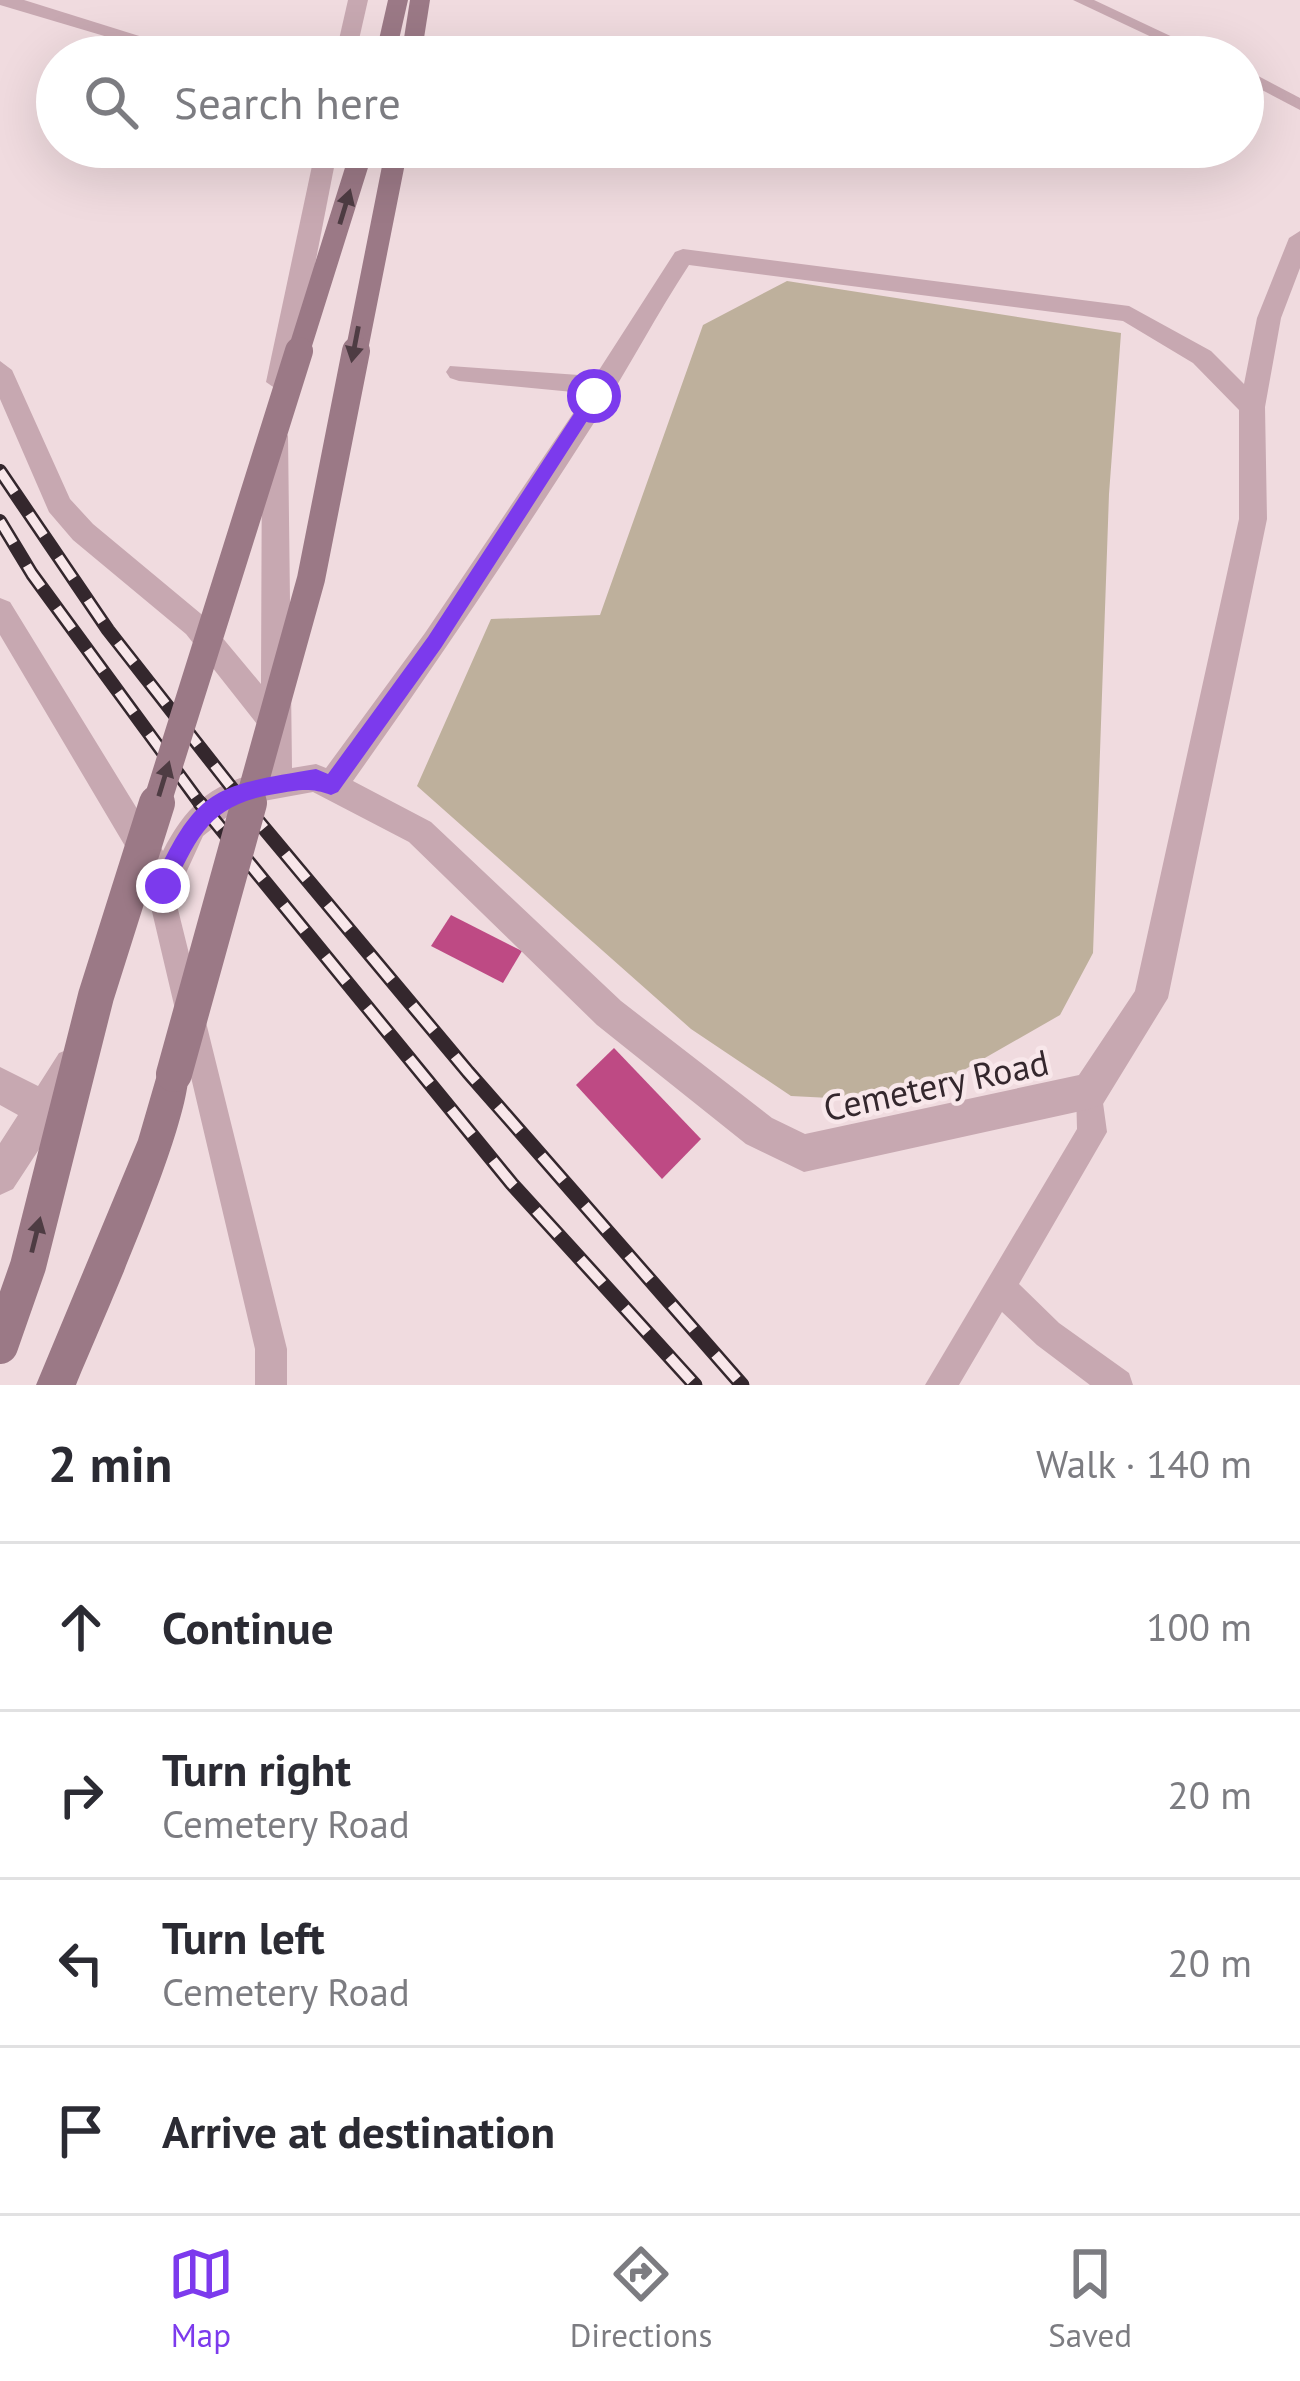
<!DOCTYPE html>
<meta charset="utf-8">
<style>
body{margin:0;font-family:"PT Sans",sans-serif;background:#f7f7f7;color:#2b2b33}
.stop{position:absolute;width:36px;height:36px;margin:-27px;border:9px solid #7c3aed;border-radius:50%;background:#fff}
.stop.end{background:#7c3aed;border-color:#fff;box-shadow:0 3px 12px #0008}
.list{margin:0;padding:0;list-style:none}
h2{display:flex;justify-content:space-between;align-items:center;height:156px;margin:0;padding:0 48px;font-size:51px}
h2 small{font-size:39px;font-weight:400;color:#7c7c81}
.list li{display:grid;grid-template-columns:78px 1fr auto;gap:36px;align-items:center;box-sizing:border-box;height:168px;padding:0 48px;border-top:3px solid #e1e1e2}
.list b{display:block;font-size:45px;white-space:nowrap}
.list p{margin:0;font-size:39px;white-space:nowrap;color:#7c7c81}
.list em{font-size:39px;font-style:normal;color:#7c7c81}
.icon{flex:none;width:66px;height:66px;fill:none;stroke:currentColor;stroke-width:2;stroke-linecap:round;stroke-linejoin:round}
.map{position:relative;flex:none;width:1300px;height:1385px;overflow:hidden}
.search{position:absolute;background:#fff;box-shadow:0 12px 48px #0002;left:36px;right:36px;top:36px;height:132px;display:flex;align-items:center;gap:30px;box-sizing:border-box;padding:0 42px;border-radius:66px;color:#7c7c81;font-size:45px}
.sheet{height:828px;background:#fff}
nav{display:flex;justify-content:space-around;align-items:center;box-sizing:border-box;height:168px;border-top:3px solid #e1e1e2;background:#fff;font-size:33px;color:#7c7c81}
nav a{display:grid;justify-items:center;gap:6px}
nav .on{color:#7c3aed}
.map>svg:first-child{display:block}
.green{fill:#beb09c}
.building{fill:#be4a84}
.lines{fill:none;stroke-linecap:round;stroke-linejoin:round}
.lane{fill:#c7a8b1;fill-rule:evenodd}
.street{fill:#c7a8b1;fill-rule:evenodd}
.secondary{fill:#9b7986;fill-rule:evenodd}
.rail-far1-casing{stroke:#34272d;stroke-width:14}
.rail-casing{stroke:#34272d;stroke-width:15}
.rail-far1{stroke:#f8e7ea;stroke-width:9;stroke-dasharray:26;stroke-linecap:butt}
.rail{stroke:#f8e7ea;stroke-width:10;stroke-dasharray:33;stroke-linecap:butt}
.secondary-bridge-far2{stroke:#9b7986;stroke-width:22}
.secondary-bridge-far1{stroke:#9b7986;stroke-width:28}
.secondary-bridge{stroke:#9b7986;stroke-width:36}
.oneway{fill:#4e3c43}
.route{fill:#7c3aed}
.labels{text-anchor:middle;stroke-width:9;stroke-linejoin:round;paint-order:stroke}
.street-label{font-size:36px;fill:#34272d;stroke:#f8e7ea}
</style>
<div class="map">
<svg width="1300" height="1385" viewBox="0 0 1300 1385">
<rect width="100%" height="100%" fill="#f0dbdf"/>
<!-- green -->
<path class="green" d="M787,281L1121,333L1109,494L1093,953L1060,1015L908,1102L791,1096L691,1029L417,786L491,619L600,615L703,325Z"/>
<!-- building -->
<g class="building">
<path d="M451,915L522,951L503,983L431,946Z"/>
<path d="M614,1048L701,1139L662,1179L576,1085Z"/>
</g>
<g class="lines">
<!-- lane -->
<g class="lane">
<path d="M1073,0H1094L1215,57H1194Z"/>
<path d="M1243,68L1300,98V110L1243,80Z"/>
<path d="M155,857L164,860L168,869L287,1349V1385H255V1349L142,869L146,860Z"/>
<path d="M1090,1077L1100,1081L1107,1132L1019,1284L1059,1323L1129,1373L1133,1385H1090L1037,1345L1002,1312L959,1385H925L1077,1129L1076,1091L1080,1081Z"/>
</g>
<!-- street -->
<g class="street">
<path d="M0,0H24L200,55L175,57L0,5Z"/>
<path d="M348,0H368L355,57H335Z"/>
<path d="M316,147H338L292,382L279,391L266,382Z"/>
<path d="M1300,231V268L1281,318L1265,407L1267,519L1168,998L1103,1104L1090,1109L804,1172L746,1144L597,1025L409,842L313,792L242,805L203,836L175,897L163,901L151,897L146,886L154,871L138,868L0,635V598L10,602L163,851C185,807 212,782 261,773V729L186,634L73,540L49,512L0,399V361L12,370L70,499L93,524L206,618L261,684L262,436L266,429H284L288,436L292,768L316,764L326,768L425,633L582,400L573,392L459,381L450,378L446,372L450,366L579,375L592,381L675,252L683,249L1129,306L1211,351L1244,384L1257,318L1289,238ZM689,265L1123,321L1193,363L1239,410V519L1135,991L1079,1075L805,1134L772,1118L621,1001L431,822L353,781C438,661 520,539 599,415C630,365 657,314 689,265Z"/>
<path d="M72,1048L85,1053L90,1066L85,1079L13,1189L0,1195V1143L18,1115L0,1105V1067L38,1086L59,1053Z"/>
</g>
<!-- secondary -->
<g class="secondary">
<path d="M388,0H408L395,57H375Z"/>
<path d="M410,0H430L421,57H401Z"/>
<path d="M174,1056L187,1061C203,1101 97,1332 76,1385H36L138,1140L161,1061Z"/>
</g>
<defs>
<g id="rail-far1">
<path d="M0,471L108,630L246,806"/>
<path d="M0,521L32,574L202,806"/>
</g>
<g id="rail">
<path d="M200,803L512,1184L695,1385"/>
<path d="M243,803L468,1072L742,1385"/>
</g>
</defs>
<!-- rail-far1 casing -->
<use href="#rail-far1" class="rail-far1-casing"/>
<!-- rail casing -->
<use href="#rail" class="rail-casing"/>
<!-- rail-far1 -->
<use href="#rail-far1" class="rail-far1"/>
<!-- rail -->
<use href="#rail" class="rail"/>
<!-- secondary-bridge-far2 -->
<g class="secondary-bridge-far2">
<path d="M298,354L363,147"/>
<path d="M356,354L397,147"/>
</g>
<!-- secondary-bridge-far1 -->
<g class="secondary-bridge-far1">
<path d="M156,806L299,351"/>
<path d="M248,806L311,579L356,351"/>
</g>
<!-- secondary-bridge -->
<g class="secondary-bridge">
<path d="M174,1074L249,803"/>
<path d="M0,1346L28,1266L96,996L157,803"/>
</g>
</g>
<!-- one-way arrows -->
<defs><path id="oneway-solid" d="M-6-.8H1V-3.2L6.5 0L1 3.2V.8H-6Z" transform="scale(3)"/></defs>
<g class="oneway">
<use href="#oneway-solid" transform="translate(345 207) rotate(-73)"/>
<use href="#oneway-solid" transform="translate(355 344) rotate(101)"/>
<use href="#oneway-solid" transform="translate(164 779) rotate(-73)"/>
<use href="#oneway-solid" transform="translate(36 1235) rotate(-76)"/>
</g>
<!-- route -->
<path class="route" d="M588,392L603,396L441,648L338,792L331,795C310,787 298,790 275,794C208,805 198,836 170,893H155L152,886C197,787 214,786 316,769L328,774L428,637Z"/>
<g class="labels">
<!-- street labels -->
<g class="street-label">
<text transform="translate(936 1085) rotate(-12)" y="13">Cemetery Road</text>
</g>
</g>
</svg>
<div class="stop" style="left:594px;top:396px"></div>
<div class="stop end" style="left:163px;top:886px"></div>
<div class="search"><svg class="icon" aria-label="search" viewBox="0 0 24 24"><circle cx="10" cy="10" r="6"/><path d="M15 15l6 6"/></svg>Search here</div>
</div>
<section class="sheet">
<h2>2 min<small>Walk · 140 m</small></h2>
<ul class="list">
<li><svg class="icon" aria-label="ahead" viewBox="0 0 24 24"><path d="M12 20V5M6 11l6-6 6 6"/></svg><div><b>Continue</b></div><em>100 m</em></li>
<li><svg class="icon" aria-label="right" viewBox="0 0 24 24"><path d="M7 20v-9h11M14 6l5 5-5 5"/></svg><div><b>Turn right</b><p>Cemetery Road</p></div><em>20 m</em></li>
<li><svg class="icon" aria-label="left" viewBox="0 0 24 24"><path d="M17 20v-9H6M10 6l-5 5 5 5"/></svg><div><b>Turn left</b><p>Cemetery Road</p></div><em>20 m</em></li>
<li><svg class="icon" aria-label="arrive" viewBox="0 0 24 24"><path d="M6 21V4h12l-3 4 3 4H6"/></svg><div><b>Arrive at destination</b></div></li>
</ul>
</section>
<nav>
<a class="on"><svg class="icon" aria-label="map" viewBox="0 0 24 24"><path d="M3 6l6-2 6 2 6-2v14l-6 2-6-2-6 2zM9 4v14M15 6v14"/></svg>Map</a>
<a><svg class="icon" aria-label="directions" viewBox="0 0 24 24"><path d="M12 3l9 9-9 9-9-9zM9 14v-3h6M13 9l2 2-2 2"/></svg>Directions</a>
<a><svg class="icon" aria-label="saved" viewBox="0 0 24 24"><path d="M7 4h10v16l-5-4-5 4z"/></svg>Saved</a>
</nav>
